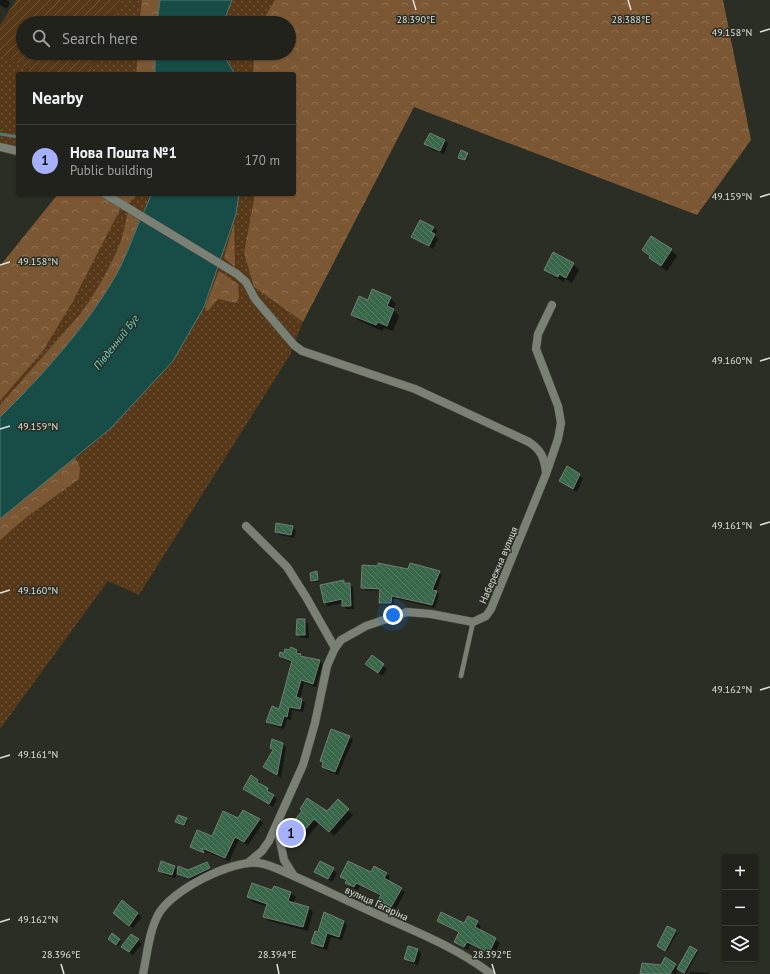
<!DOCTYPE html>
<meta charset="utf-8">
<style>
body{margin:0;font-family:"PT Sans",sans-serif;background:#2d2f28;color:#f1f3f6}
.controls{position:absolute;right:12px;bottom:12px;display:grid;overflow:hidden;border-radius:4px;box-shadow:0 1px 3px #0004}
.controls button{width:36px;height:36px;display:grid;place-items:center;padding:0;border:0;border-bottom:1px solid #3d3f3a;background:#20221b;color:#f1f3f6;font:20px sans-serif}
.you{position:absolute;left:393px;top:615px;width:14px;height:14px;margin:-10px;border:3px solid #fff;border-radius:50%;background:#1a73e8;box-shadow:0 0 0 6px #1a73e833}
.badge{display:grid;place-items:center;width:26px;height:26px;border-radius:50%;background:#a5b1fc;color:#111;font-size:13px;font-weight:700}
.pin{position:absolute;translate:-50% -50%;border:2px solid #fff;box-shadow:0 1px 4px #0006}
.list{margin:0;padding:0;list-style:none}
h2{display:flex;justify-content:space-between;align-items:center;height:52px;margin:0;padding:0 16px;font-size:17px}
h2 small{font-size:13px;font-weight:400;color:#a2a4a3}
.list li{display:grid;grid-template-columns:26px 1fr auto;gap:12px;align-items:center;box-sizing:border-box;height:72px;padding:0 16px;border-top:1px solid #3d3f3a}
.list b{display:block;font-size:15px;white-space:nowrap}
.list p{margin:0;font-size:13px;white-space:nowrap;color:#a2a4a3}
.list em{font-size:13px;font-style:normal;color:#a2a4a3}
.icon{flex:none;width:22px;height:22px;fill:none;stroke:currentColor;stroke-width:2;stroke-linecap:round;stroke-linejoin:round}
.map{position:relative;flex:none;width:770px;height:974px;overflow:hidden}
.search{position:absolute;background:#20221b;box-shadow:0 1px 3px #0004;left:16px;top:16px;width:280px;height:44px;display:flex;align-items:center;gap:10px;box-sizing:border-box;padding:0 14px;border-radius:22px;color:#a2a4a3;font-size:15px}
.panel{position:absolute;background:#20221b;box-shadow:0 1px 3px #0004;left:16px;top:72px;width:280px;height:124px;border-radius:4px}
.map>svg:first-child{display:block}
.grass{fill:url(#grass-dots)}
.forest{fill:url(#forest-crowns)}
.garden{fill:url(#garden-furrows)}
.water{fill:#174c47;stroke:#537973}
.shadow{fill:#0007}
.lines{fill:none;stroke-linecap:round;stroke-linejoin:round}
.stream{stroke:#537973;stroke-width:3}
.building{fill:url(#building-back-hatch);stroke:#717e75}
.lane-casing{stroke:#484b42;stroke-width:5.5}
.street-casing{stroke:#484b42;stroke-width:9}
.lane{stroke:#7a8073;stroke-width:4.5}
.street{stroke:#7a8073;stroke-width:8}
.ticks{fill:none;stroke:#dee1da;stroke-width:1.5}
.labels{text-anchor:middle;stroke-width:3;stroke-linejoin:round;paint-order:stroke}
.street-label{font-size:10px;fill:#dee1da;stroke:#2a2e24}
.water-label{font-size:11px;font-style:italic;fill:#6dd7cb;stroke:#2a2e24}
.ticks-label{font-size:10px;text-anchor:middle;fill:#dee1da;stroke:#2a2e24;stroke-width:3;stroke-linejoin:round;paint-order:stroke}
</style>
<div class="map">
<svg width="770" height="974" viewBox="0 0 770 974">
<defs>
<pattern id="grass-dots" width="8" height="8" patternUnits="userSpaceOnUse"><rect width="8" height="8" fill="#573818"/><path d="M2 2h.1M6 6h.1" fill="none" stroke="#6f5439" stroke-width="1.8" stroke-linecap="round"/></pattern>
<pattern id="forest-crowns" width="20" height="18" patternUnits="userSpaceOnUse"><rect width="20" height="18" fill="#7c5733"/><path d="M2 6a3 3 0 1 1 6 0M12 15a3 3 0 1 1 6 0" fill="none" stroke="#8e6f50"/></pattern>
<pattern id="garden-furrows" width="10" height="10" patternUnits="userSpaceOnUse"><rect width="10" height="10" fill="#573818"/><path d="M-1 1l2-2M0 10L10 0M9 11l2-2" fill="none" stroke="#6f5439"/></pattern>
<pattern id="building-back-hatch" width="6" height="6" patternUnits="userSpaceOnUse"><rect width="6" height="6" fill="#38674a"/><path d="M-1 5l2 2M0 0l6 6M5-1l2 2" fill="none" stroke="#547c64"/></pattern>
</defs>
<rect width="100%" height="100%" fill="#2a2e24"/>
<!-- grass -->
<g class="grass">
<path d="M122,0H142L139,23H112Z"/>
<path d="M232,0H275L261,23H223Z"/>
<path d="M99,53H138L136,74H90Z"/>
<path d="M222,53H254L253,74H235Z"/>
<path d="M0,55L28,69L44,74H18V157L0,151Z"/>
<path d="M138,194H151L149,203L140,219L128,213C125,222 124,234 120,243C110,268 96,292 80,314L0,405V401L43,351L72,303L123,204Z"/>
<path d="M239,194H255L254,287L303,322L290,355L139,595L108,581L0,729V519L111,428L173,361L204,307L236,214Z"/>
</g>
<!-- forest -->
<g class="forest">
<path d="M142,0H160L157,23H139Z"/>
<path d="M275,0H723L751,140L697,215L414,107L303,322L254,287L244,253L255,194H294V74H253L254,53H289V23H261Z"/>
<path d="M138,53H155V74H136Z"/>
<path d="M58,194H138L126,206L123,204L72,303L43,351L0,401V266Z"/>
<path d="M128,212L140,219C132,238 126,257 116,275C87,326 42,376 0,417V405L80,314C96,292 110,268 120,243C124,233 125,222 128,212Z"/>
<path d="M234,223L235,267L224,258Z"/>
<path d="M219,271L238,284L239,298L236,303L218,299L208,311L205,307Z"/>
<path d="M75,458L80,467L79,479L28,516L0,540V518Z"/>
</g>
<!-- garden -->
<path class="garden" d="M16,0H122L112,23H23V53H99L90,74H44L28,69L0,55V25Z"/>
<!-- water -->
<g class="water">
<path d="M160,0H232L223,23H157Z"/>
<path d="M155,53H222L235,74H155Z"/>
<path d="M151,194H239L236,214L204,307L173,361L111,428L0,519V417C42,376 87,326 116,275C125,259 131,242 138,225C142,214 148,205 151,194Z"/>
</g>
<!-- shadow -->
<g class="shadow">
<path d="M0,0H7L10,3L7,9L0,5Z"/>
<path d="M445,140L448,144L444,154L429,148L425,144Z"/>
<path d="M467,154L469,155L466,161L459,157Z"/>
<path d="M433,227L437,231L435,236L438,239L433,249L412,237Z"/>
<path d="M643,250H671L677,256L667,271L656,264Z"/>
<path d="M573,264L579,270L572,283L565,279L564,282L551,275L545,269Z"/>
<path d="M390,298L396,304L393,310L399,316L393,331L384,328L382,331L358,320L352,314L368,301Z"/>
<path d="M567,467L583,478L577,492L560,481Z"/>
<path d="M292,527L296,531L294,538L280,535L276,531Z"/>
<path d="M430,568L442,575L436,591L439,595L435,608L394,598V606L383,605L380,602V591L365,590L362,587L408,571L430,570Z"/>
<path d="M316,572L319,582H313L312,581Z"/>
<path d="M344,581L353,587L354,609H346L343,603L328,606L325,603L322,586Z"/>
<path d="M305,620L308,623L309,638H301L297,634Z"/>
<path d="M297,651L302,657L320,661L323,664L316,687L304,683L300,699L305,703L303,712L292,710L291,720L287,719L284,729L271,725L268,721L279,710L293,663L283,659L280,656Z"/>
<path d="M372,657L387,669L382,676L367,664Z"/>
<path d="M349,737L353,740L338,775L326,770L321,761Z"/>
<path d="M282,744L286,747L281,778L264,767L273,751L271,748Z"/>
<path d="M257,780L277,799L273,807L245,788Z"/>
<path d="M338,801L353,815L334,836L319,823L300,846L290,837L303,811L328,813Z"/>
<path d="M186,819L188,820L185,826L176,822Z"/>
<path d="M238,820H259L263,823L248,845L239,840L229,861L204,851L206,855L191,847L212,838Z"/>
<path d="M207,863L212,871L192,880L180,876L177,873L175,878L163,874L159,870L174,866L178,871H188Z"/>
<path d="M320,863L337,873L332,882L316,872Z"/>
<path d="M372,873H386L390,877L388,881L405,892L395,910L383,903L379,899L381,896L360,886L358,890L350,887L347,883V881L342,876Z"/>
<path d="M275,887L291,893L296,897L293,903L309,908L313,912L308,931L269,921L264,916L268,907L253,902L248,897L273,892Z"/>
<path d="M122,902L142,917L133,928L118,916Z"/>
<path d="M469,917L481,926L479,930L500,943L493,956L470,945L468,950L459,945L455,941L460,934L438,921L465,925Z"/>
<path d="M344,922L347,925L342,940L331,937L327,950L316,947L312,943L318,934Z"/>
<path d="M675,931L677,933L667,951L660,948Z"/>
<path d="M112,935L121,941L118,946L109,939Z"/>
<path d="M138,940L142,944L133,955L126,950Z"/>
<path d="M691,947L698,952L686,974L679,970L676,974H641L661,966L666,958L679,968Z"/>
<path d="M418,950L421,953L418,965L409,962L405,958Z"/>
<path d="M690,972L709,973L710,974H690Z"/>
</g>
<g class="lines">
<!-- stream -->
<path class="stream" d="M0,134L18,137"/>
</g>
<!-- building -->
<g class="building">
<path d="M430,133L445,140L440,151L424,144Z"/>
<path d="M461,150L468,153L465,160L458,158Z"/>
<path d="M420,220L434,227L431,232L435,234L429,246L411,237Z"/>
<path d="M651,236L672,249L661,266L649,258L650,256L642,250Z"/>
<path d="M553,252L574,263L566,278L559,274L558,277L544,270Z"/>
<path d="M372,289L391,297L387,306L394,309L387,326L378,322L376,325L351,315L359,296L368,300Z"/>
<path d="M567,466L580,474L573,489L559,481Z"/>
<path d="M276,523L293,526L291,535L275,532Z"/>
<path d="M378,563L408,569L410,563L440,571L432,590L437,591L432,605L392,596L391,603H379L380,589L361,588L362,565L378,566Z"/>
<path d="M317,571L318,580L311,581L310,573Z"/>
<path d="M344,580V583H350L351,606H342V599L324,603L320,585Z"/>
<path d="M297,619H305V635H296Z"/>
<path d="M291,647L297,650L296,653L301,654L300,656L320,660L313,684L301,680L296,697L302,699L300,709L289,707L287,717L284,716L281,726L266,722L272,706L279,709L292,661L279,656L280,652L284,653L285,649L289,650Z"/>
<path d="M372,655L384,664L378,673L365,664Z"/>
<path d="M331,729L350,736L335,772L322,767L323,762L320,761Z"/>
<path d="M272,739L283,743L277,775L263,767L273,750L270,748Z"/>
<path d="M251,775L258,780L257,782L268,788L267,791L274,795L269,804L243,789Z"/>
<path d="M307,798L327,811L338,799L349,809L329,832L314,819L295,842L284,833L302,811L300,809Z"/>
<path d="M243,810L260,819L244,842L235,837L225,858L202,848L204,853L190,847L197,830L212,836L223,811L238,818Z"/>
<path d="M178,815L187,818L184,825L175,822Z"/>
<path d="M161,861L175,866L172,875L158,871Z"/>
<path d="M320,861L334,868L328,879L314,872Z"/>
<path d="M348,861L371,872L374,866L387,873L384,878L402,888L391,907L378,900L381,895L356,883L354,887L345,883L347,880L340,877Z"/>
<path d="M207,862L210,868L189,878L177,874L178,866L188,870Z"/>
<path d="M252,883L272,890L274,886L291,892L288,901L309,907L303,927L263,917L267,904L247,897Z"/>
<path d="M122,900L138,913L129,926L113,913Z"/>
<path d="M324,912L344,921L339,937L327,933L323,947L311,943L315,931L318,932Z"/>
<path d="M441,912L464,923L468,916L478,921L475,927L496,938L489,953L467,942L464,947L454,942L459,932L437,921Z"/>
<path d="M667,926L676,930L665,951L657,946Z"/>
<path d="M112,933L120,939L116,945L108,939Z"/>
<path d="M131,934L139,939L129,952L121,947Z"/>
<path d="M408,946L418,949L414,962L404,959Z"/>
<path d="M690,946L697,950L684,973L677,969Z"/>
<path d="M665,957L676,964L670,974H640L642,963L661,965Z"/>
</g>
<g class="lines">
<defs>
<path id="lane" d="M461,676L473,622"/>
<g id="street">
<path d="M0,147L18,151"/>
<path d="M105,194L237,274L246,282L255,299L294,345L302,351L415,389L529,442C541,450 544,457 546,472"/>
<path d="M246,526L287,567L306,597L335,648"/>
<path d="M277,826L284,860L294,876"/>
<path d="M249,862L262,851L269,841L303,765L315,723L327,666L335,648L341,640L366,626L407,612L431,614L473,622L486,616L491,609L546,474L558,439L561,423L558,406L536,349L538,334L552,305"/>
<path d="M143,974C147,955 149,932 158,915C170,891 232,859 259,863C272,865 284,872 296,877C321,888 345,900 370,911C411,930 455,946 491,974"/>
</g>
</defs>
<!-- lane casing -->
<use href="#lane" class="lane-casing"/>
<!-- street casing -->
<use href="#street" class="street-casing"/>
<!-- lane -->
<use href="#lane" class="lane"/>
<!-- street -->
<use href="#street" class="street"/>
</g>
<!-- ticks -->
<path class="ticks" d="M413,0L416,10M628,0L631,10M760,32L770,29M760,197L770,194M0,265L10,262M760,361L770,358M0,429L10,426M760,525L770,522M0,593L10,590M760,690L770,687M0,758L10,755M0,922L10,919M61,964L64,974M277,964L279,974M492,964L495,974"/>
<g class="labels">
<!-- street labels -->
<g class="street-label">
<text transform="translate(498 565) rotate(-67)" y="4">Набережна вулиця</text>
<text transform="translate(377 903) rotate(25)" y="4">вулиця Гагаріна</text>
</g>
<!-- water labels -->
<g class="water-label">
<text transform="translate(116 342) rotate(-52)" y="4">Південний Буг</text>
</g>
</g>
<g class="ticks-label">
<text x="416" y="23">28.390°E</text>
<text x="631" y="23">28.388°E</text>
<text x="732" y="36">49.158°N</text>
<text x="732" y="200">49.159°N</text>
<text x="38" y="265">49.158°N</text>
<text x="732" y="364">49.160°N</text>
<text x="38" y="430">49.159°N</text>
<text x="732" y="529">49.161°N</text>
<text x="38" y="594">49.160°N</text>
<text x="732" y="693">49.162°N</text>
<text x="38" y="758">49.161°N</text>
<text x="38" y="923">49.162°N</text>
<text x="61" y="958">28.396°E</text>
<text x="277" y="958">28.394°E</text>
<text x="492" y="958">28.392°E</text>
</g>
</svg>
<div class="controls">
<button>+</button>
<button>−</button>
<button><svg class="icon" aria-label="layers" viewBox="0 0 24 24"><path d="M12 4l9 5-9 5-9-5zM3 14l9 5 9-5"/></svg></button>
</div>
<div class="you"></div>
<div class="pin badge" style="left:291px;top:833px">1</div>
<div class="search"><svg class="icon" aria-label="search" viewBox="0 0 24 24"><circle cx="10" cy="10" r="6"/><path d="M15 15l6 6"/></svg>Search here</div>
<section class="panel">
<h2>Nearby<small></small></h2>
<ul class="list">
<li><span class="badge">1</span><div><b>Нова Пошта №1</b><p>Public building</p></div><em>170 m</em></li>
</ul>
</section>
</div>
